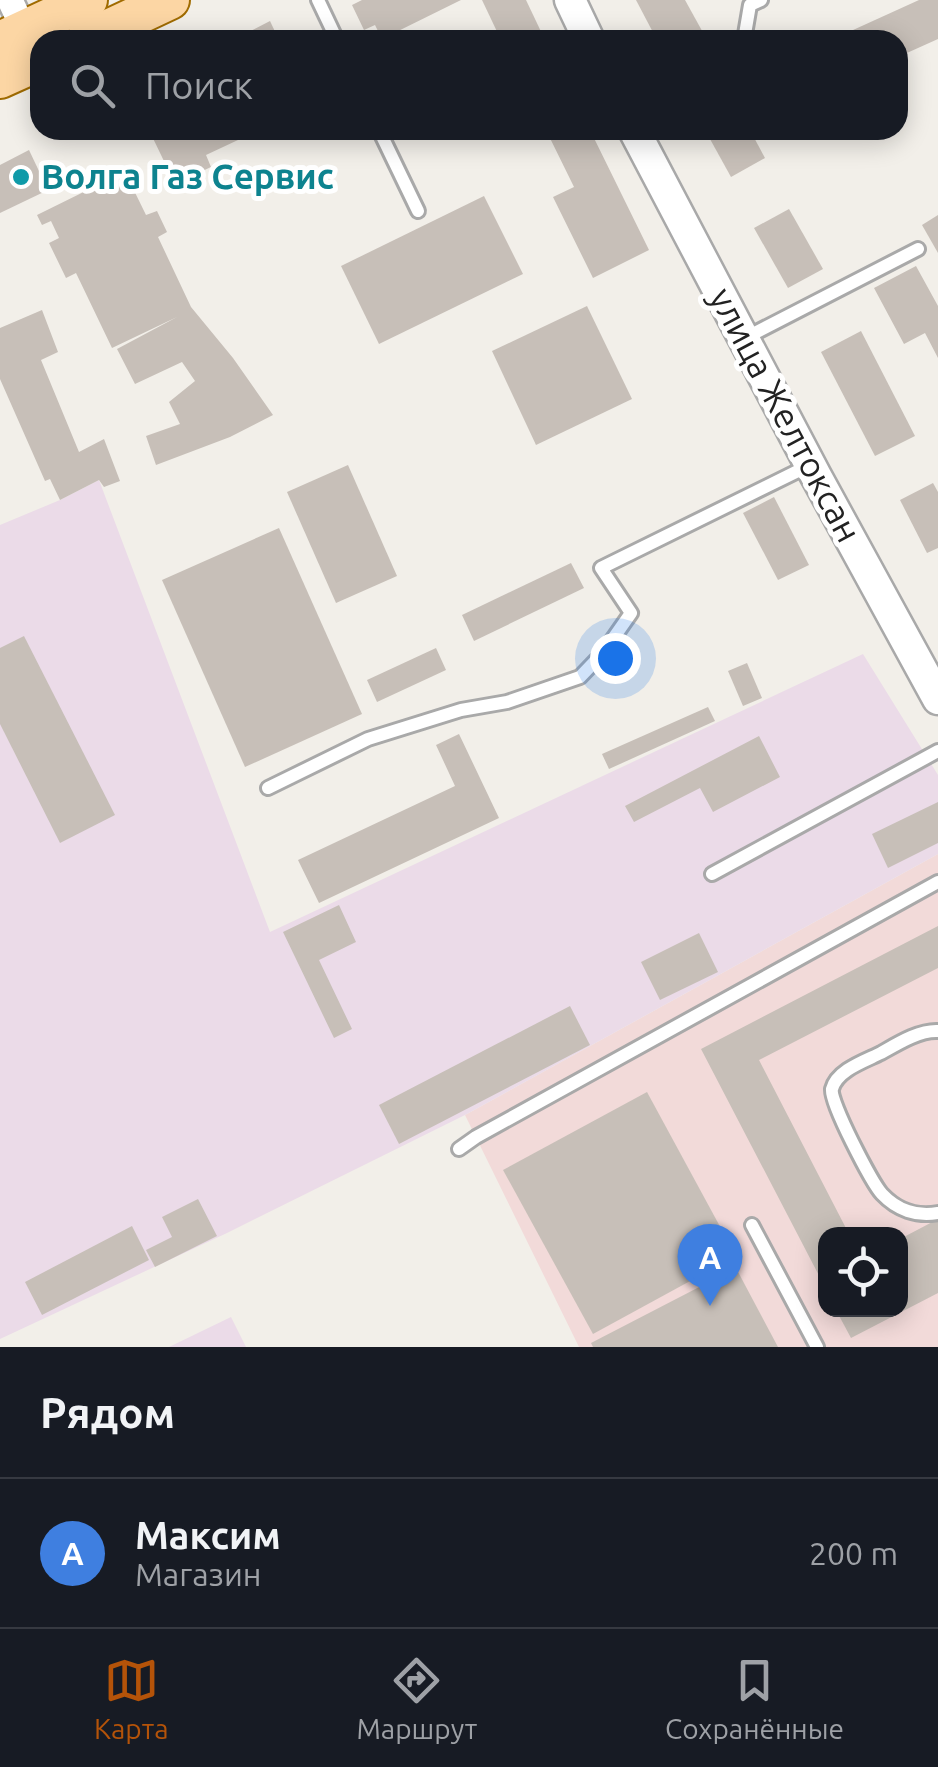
<!DOCTYPE html>
<html lang="ru">
<meta charset="utf-8">
<style>
body{margin:0;font-family:Ubuntu,sans-serif;background:#20242c;color:#f1f3f6}
.controls{position:absolute;right:30px;bottom:30px;display:grid;overflow:hidden;border-radius:20px;box-shadow:0 5px 25px #0003}
.controls button{width:90px;height:90px;display:grid;place-items:center;padding:0;border:0;border-bottom:2px solid #363941;background:#171b24;color:#f1f3f6;font:50px sans-serif}
.you{position:absolute;left:615px;top:658px;width:35px;height:35px;margin:-25px;border:8px solid #fff;border-radius:50%;background:#1a73e8;box-shadow:0 0 0 15px #1a73e833}
.badge{display:grid;place-items:center;width:65px;height:65px;border-radius:50%;background:#b45309;color:#fff;font-size:32px;font-weight:700}
.pin{position:absolute;translate:-50% -82px;filter:drop-shadow(0 2px 5px #0008)}
.pin::after{content:'';position:absolute;top:52px;width:35px;height:30px;background:inherit;clip-path:polygon(0 0,100% 0,50% 100%)}
.list{margin:0;padding:0;list-style:none}
h2{display:flex;justify-content:space-between;align-items:center;height:130px;margin:0;padding:0 40px;font-size:42px}
h2 small{font-size:32px;font-weight:400;color:#9ea1a6}
.list li{display:grid;grid-template-columns:65px 1fr auto;gap:30px;align-items:center;box-sizing:border-box;height:150px;padding:0 40px;border-top:2px solid #363941}
.list b{display:block;font-size:38px;white-space:nowrap}
.list p{margin:0;font-size:32px;white-space:nowrap;color:#9ea1a6}
.list em{font-size:32px;font-style:normal;color:#9ea1a6}
.icon{flex:none;width:55px;height:55px;fill:none;stroke:currentColor;stroke-width:2;stroke-linecap:round;stroke-linejoin:round}
.map{position:relative;flex:none;width:938px;height:1347px;overflow:hidden}
.search{position:absolute;background:#171b24;box-shadow:0 5px 25px #0003;left:30px;right:30px;top:30px;height:110px;display:flex;align-items:center;gap:25px;box-sizing:border-box;padding:0 35px;border-radius:30px;color:#9ea1a6;font-size:38px}
.sheet{height:280px;background:#171b24}
nav{display:flex;justify-content:space-around;align-items:center;box-sizing:border-box;height:140px;border-top:2px solid #363941;background:#171b24;font-size:28px;color:#9ea1a6}
nav a{display:grid;justify-items:center;gap:5px}
nav .on{color:#b45309}
.map>svg:first-child{display:block}
.commercial{fill:#f2dad9;fill-rule:evenodd}
.industrial{fill:#ebdbe8}
.building{fill:#c7bfb8}
.lines{fill:none;stroke-linecap:round;stroke-linejoin:round}
.service-casing{stroke:#a9a9a9;stroke-width:18}
.minor-casing{stroke:#a9a9a9;stroke-width:30}
.tertiary-casing{stroke:#a9a9a9;stroke-width:35}
.primary-casing{stroke:#a06b00;stroke-width:42}
.service{stroke:#fff;stroke-width:12}
.minor{stroke:#fff;stroke-width:25}
.tertiary{stroke:#fff;stroke-width:30}
.primary{stroke:#fcd6a4;stroke-width:38}
.culture-dot{fill:#0f9aa8;stroke:#fff;stroke-width:4}
.labels{text-anchor:middle;stroke-width:10;stroke-linejoin:round;paint-order:stroke}
.culture-label{font-size:35px;font-weight:bold;fill:#0d838f;stroke:#fff;text-anchor:start}
.street-label{font-size:35px;fill:#222;stroke:#fff}
</style>
<div class="map">
<svg width="938" height="1347" viewBox="0 0 938 1347">
<rect width="100%" height="100%" fill="#f2efe9"/>
<!-- commercial -->
<path class="commercial" d="M938,854V1347H579L465,1115ZM826,1234H900V1310H826Z"/>
<!-- industrial -->
<g class="industrial">
<path d="M99,480L270,932L863,654L938,775V854L465,1115L227,1233L0,1339V525L60,500Z"/>
<path d="M231,1317L246,1347H169Z"/>
</g>
<!-- building -->
<g class="building">
<path d="M362,0H461L382,39L375,25L364,30L352,5Z"/>
<path d="M482,0H526L545,40H501Z"/>
<path d="M636,0H685L706,38L702,40H657Z"/>
<path d="M919,0H938V39L898,57V40H831Z"/>
<path d="M270,21L279,40H233Z"/>
<path d="M149,130H233L238,140L206,155L211,167L175,184Z"/>
<path d="M546,130H590L649,250L593,278L553,197L574,187Z"/>
<path d="M705,130H750L765,158L731,177Z"/>
<path d="M29,150L48,190L0,213V165Z"/>
<path d="M123,168L146,215L157,211L167,232L158,237L191,307L233,358L273,415L230,437L156,465L146,436L180,424L169,402L195,381L182,362L135,384L117,349L177,317L112,348L76,273L66,278L49,243L59,238L51,221L42,225L37,215L112,178Z"/>
<path d="M484,196L523,274L379,344L341,266Z"/>
<path d="M789,209L823,269L788,288L754,228Z"/>
<path d="M938,215V253L922,225Z"/>
<path d="M916,266L938,306V358L925,333L904,344L874,288Z"/>
<path d="M587,306L632,399L536,445L492,351Z"/>
<path d="M42,310L58,352L41,360L79,452L104,439L120,481L104,487L99,480L60,500L50,479L45,481L0,379V328Z"/>
<path d="M861,331L915,436L875,456L821,352Z"/>
<path d="M348,465L397,576L336,603L287,492Z"/>
<path d="M933,483L938,492V548L927,553L900,500Z"/>
<path d="M774,497L809,565L778,580L743,513Z"/>
<path d="M279,528L362,714L245,767L162,580Z"/>
<path d="M571,563L584,588L474,641L462,615Z"/>
<path d="M24,636L115,815L60,843L0,724V648Z"/>
<path d="M436,648L446,670L377,702L367,680Z"/>
<path d="M747,663L762,698L743,706L728,671Z"/>
<path d="M708,707L715,721L609,769L602,754Z"/>
<path d="M459,734L499,818L319,903L298,860L455,786L436,745Z"/>
<path d="M759,736L780,777L713,812L700,788L634,822L625,806Z"/>
<path d="M938,802V843L888,868L872,834Z"/>
<path d="M339,905L356,942L319,960L352,1029L334,1038L283,932Z"/>
<path d="M938,926V968L759,1060L849,1234H826V1289L701,1049Z"/>
<path d="M699,933L718,972L660,1000L641,962Z"/>
<path d="M570,1006L590,1045L399,1144L379,1105Z"/>
<path d="M647,1092L736,1256L593,1334L503,1170Z"/>
<path d="M198,1199L217,1236L155,1267L146,1250L172,1237L162,1217Z"/>
<path d="M938,1219V1293L851,1338L836,1310H900V1239Z"/>
<path d="M132,1226L149,1260L42,1315L25,1282Z"/>
<path d="M736,1268L778,1347H593L591,1343Z"/>
</g>
<g class="lines">
<defs>
<g id="service">
<path d="M318,0L337,40"/>
<path d="M744,40L750,5L761,0"/>
<path d="M379,130L418,211"/>
<path d="M745,338L918,249"/>
<path d="M268,788L368,739L461,710L507,702L580,677L603,653L631,613L601,568L808,466"/>
<path d="M712,874L938,751"/>
<path d="M938,1031C919,1030 897,1044 881,1053C865,1061 837,1070 832,1089C829,1101 872,1183 882,1194C897,1210 917,1217 938,1213"/>
<path d="M459,1149L476,1137L938,882"/>
<path d="M752,1225L817,1347"/>
</g>
<path id="minor" d="M10,0L24,30"/>
<g id="tertiary">
<path d="M570,0L589,40"/>
<path d="M634,130L816,476L938,699"/>
</g>
<g id="primary">
<path d="M85,40L170,0"/>
<path d="M0,41L88,0"/>
<path d="M0,79L40,61"/>
</g>
</defs>
<!-- service casing -->
<use href="#service" class="service-casing"/>
<!-- minor casing -->
<use href="#minor" class="minor-casing"/>
<!-- tertiary casing -->
<use href="#tertiary" class="tertiary-casing"/>
<!-- primary casing -->
<use href="#primary" class="primary-casing"/>
<!-- service -->
<use href="#service" class="service"/>
<!-- minor -->
<use href="#minor" class="minor"/>
<!-- tertiary -->
<use href="#tertiary" class="tertiary"/>
<!-- primary -->
<use href="#primary" class="primary"/>
</g>
<!-- markers -->
<circle class="culture-dot" cx="21" cy="177" r="10"/>
<g class="labels">
<!-- culture labels -->
<g class="culture-label">
<text x="41" y="189">Волга Газ Сервис</text>
</g>
<!-- street labels -->
<g class="street-label">
<text transform="translate(785 415) rotate(62)" y="12">улица Желтоксан</text>
</g>
</g>
</svg>
<div class="controls">
<button><svg class="icon" aria-label="locate" viewBox="0 0 24 24"><circle cx="12" cy="12" r="6"/><path d="M12 2v4M12 18v4M2 12h4M18 12h4"/></svg></button>
</div>
<div class="you"></div>
<div class="pin badge" style="left:710px;top:1306px;background:#3f7fe0">A</div>
<div class="search"><svg class="icon" aria-label="search" viewBox="0 0 24 24"><circle cx="10" cy="10" r="6"/><path d="M15 15l6 6"/></svg>Поиск</div>
</div>
<section class="sheet">
<h2>Рядом<small></small></h2>
<ul class="list">
<li><span class="badge" style="background:#3f7fe0">A</span><div><b>Максим</b><p>Магазин</p></div><em>200 m</em></li>
</ul>
</section>
<nav>
<a class="on"><svg class="icon" aria-label="map" viewBox="0 0 24 24"><path d="M3 6l6-2 6 2 6-2v14l-6 2-6-2-6 2zM9 4v14M15 6v14"/></svg>Карта</a>
<a><svg class="icon" aria-label="directions" viewBox="0 0 24 24"><path d="M12 3l9 9-9 9-9-9zM9 14v-3h6M13 9l2 2-2 2"/></svg>Маршрут</a>
<a><svg class="icon" aria-label="saved" viewBox="0 0 24 24"><path d="M7 4h10v16l-5-4-5 4z"/></svg>Сохранённые</a>
</nav>
